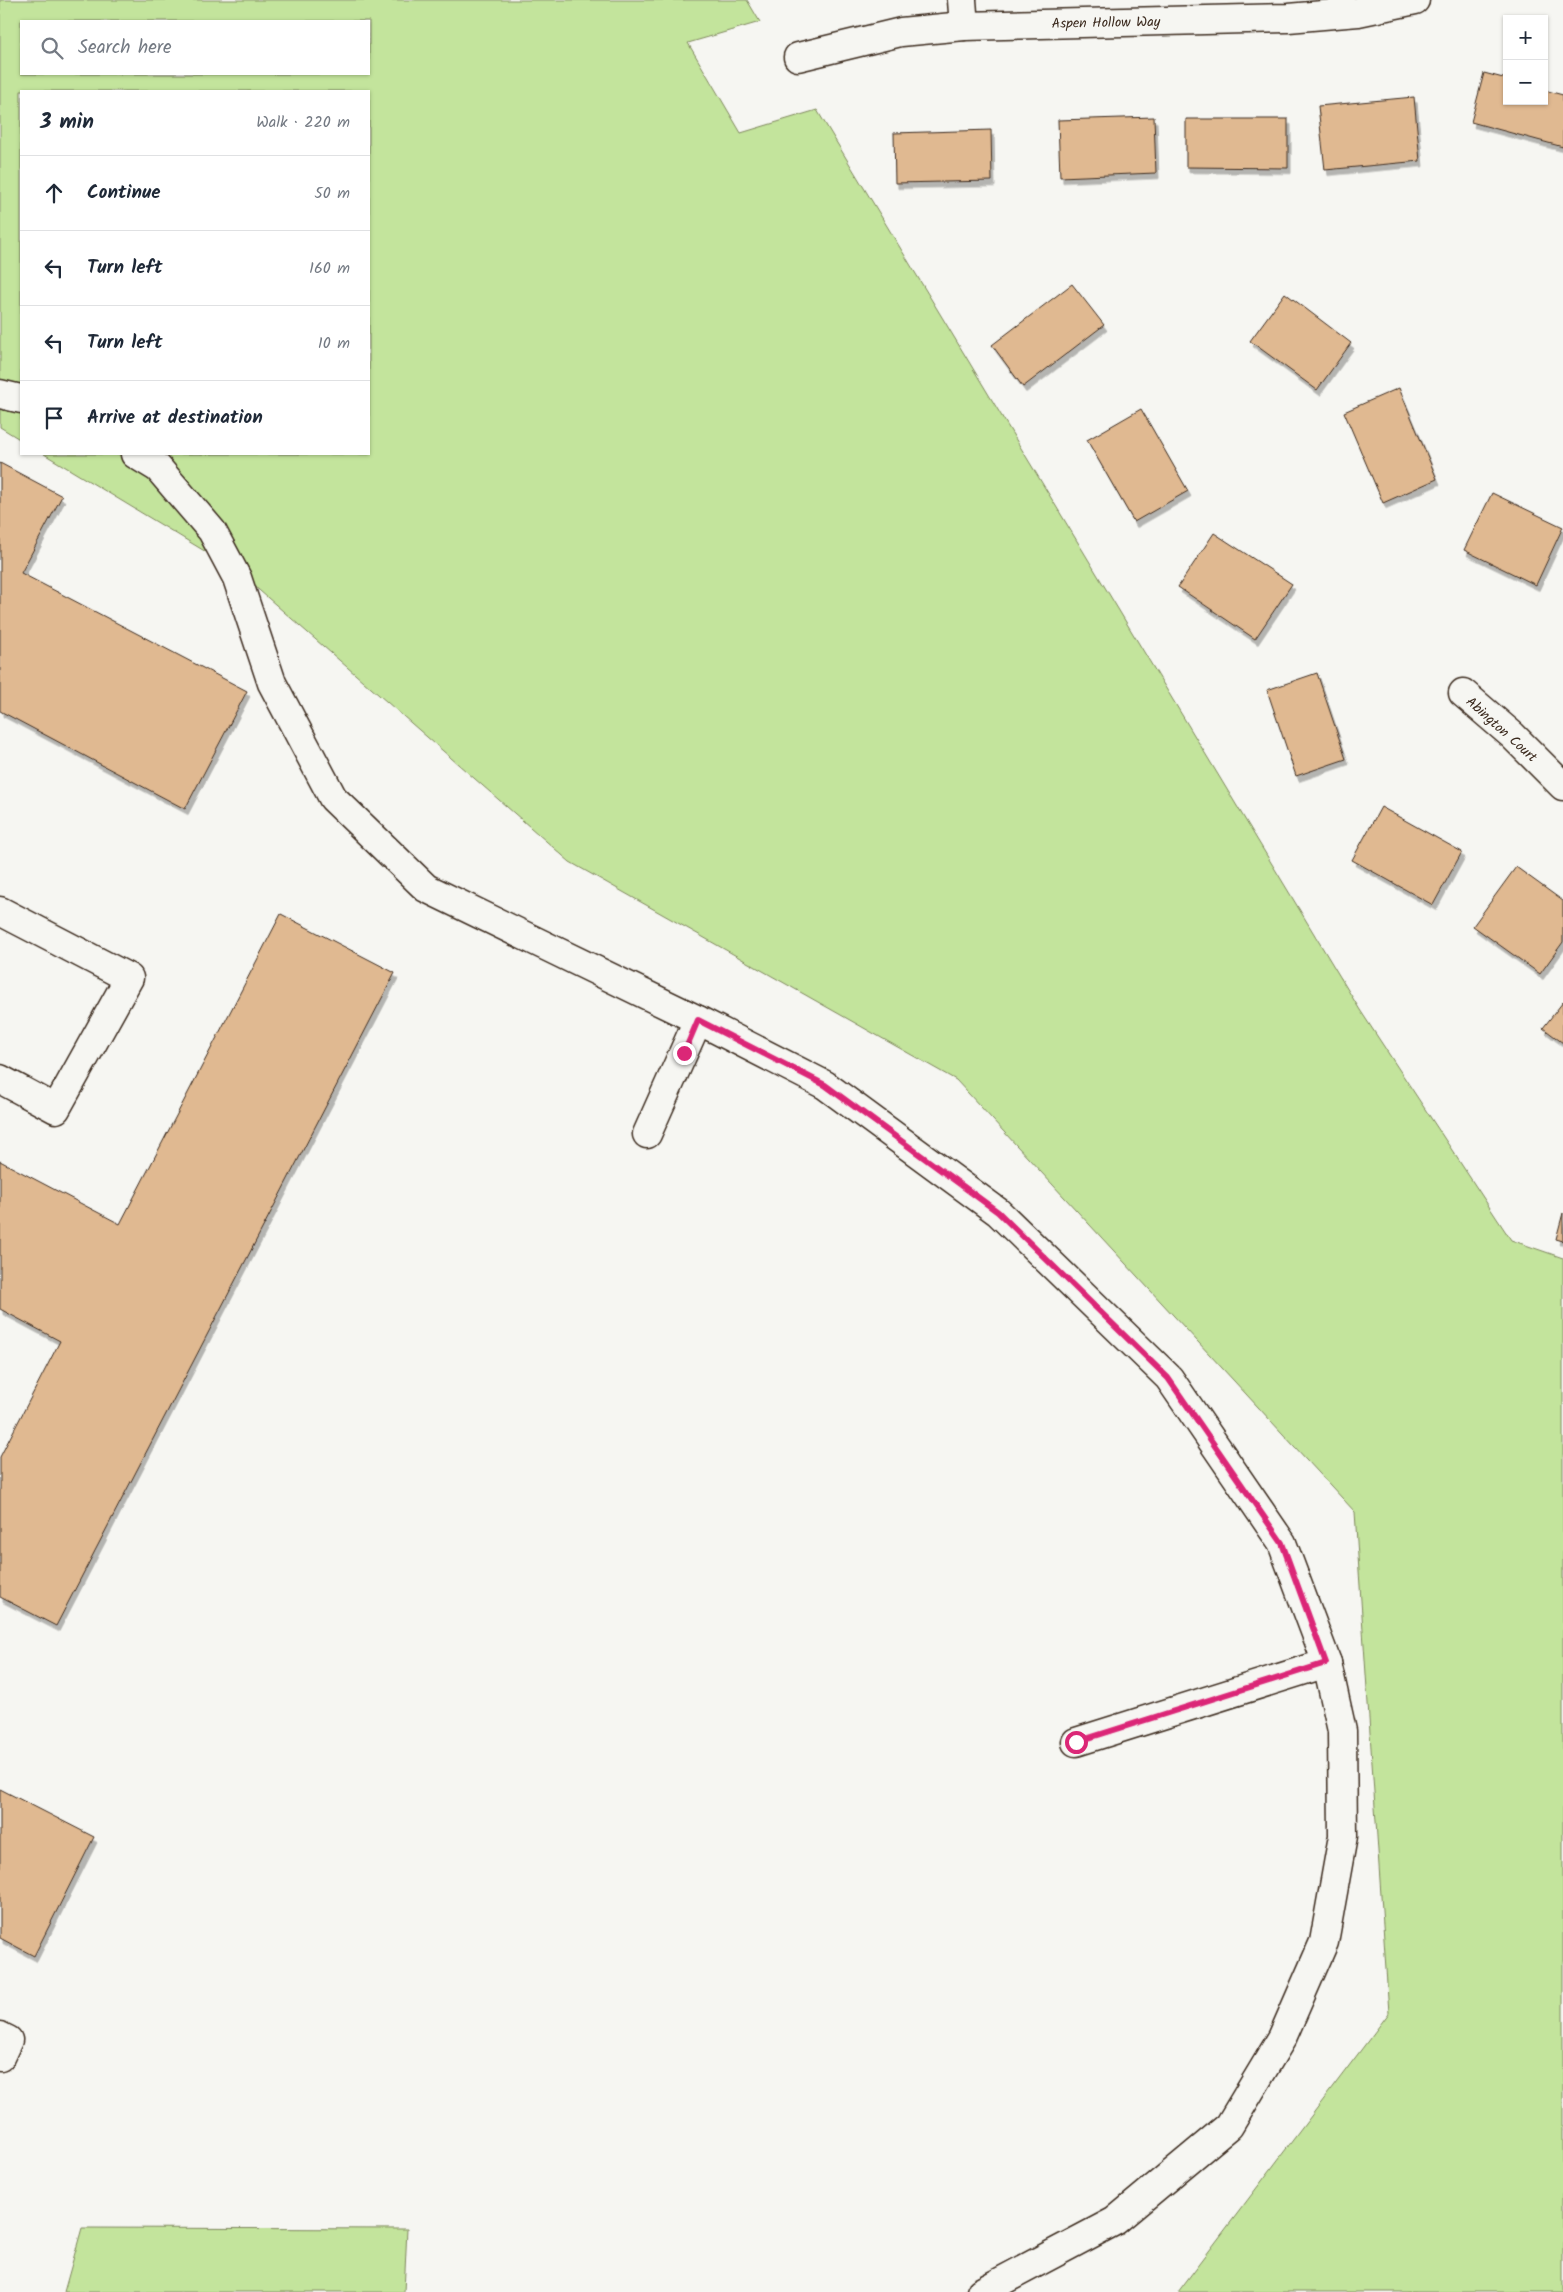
<!DOCTYPE html>
<meta charset="utf-8">
<style>
body{margin:0;font-family:Kalam,sans-serif;background:#f2f2f3;color:#1f2937}
.controls{position:absolute;right:15px;top:15px;display:grid;overflow:hidden;border-radius:0px;box-shadow:0 1px 4px #0004}
.controls button{width:45px;height:45px;display:grid;place-items:center;padding:0;border:0;border-bottom:1px solid #e0e1e3;background:#fff;color:#1f2937;font:25px sans-serif}
.stop{position:absolute;width:15px;height:15px;margin:-11px;border:4px solid #db2777;border-radius:50%;background:#fff}
.stop.end{background:#db2777;border-color:#fff;box-shadow:0 1px 5px #0008}
.list{margin:0;padding:0;list-style:none}
h2{display:flex;justify-content:space-between;align-items:center;height:65px;margin:0;padding:0 20px;font-size:21px}
h2 small{font-size:16px;font-weight:400;color:#747a83}
.list li{display:grid;grid-template-columns:32px 1fr auto;gap:15px;align-items:center;box-sizing:border-box;height:75px;padding:0 20px;border-top:1px solid #e0e1e3}
.list b{display:block;font-size:19px;white-space:nowrap}
.list em{font-size:16px;font-style:normal;color:#747a83}
.icon{flex:none;width:28px;height:28px;fill:none;stroke:currentColor;stroke-width:2;stroke-linecap:round;stroke-linejoin:round}
.map{position:relative;flex:none;width:1563px;height:2292px;overflow:hidden}
.search{position:absolute;background:#fff;box-shadow:0 1px 4px #0004;left:20px;top:20px;width:350px;height:55px;display:flex;align-items:center;gap:12px;box-sizing:border-box;padding:0 18px;border-radius:0px;color:#747a83;font-size:19px}
.panel{position:absolute;background:#fff;box-shadow:0 1px 4px #0004;left:20px;top:90px;width:350px;height:365px;border-radius:0px}
.map>svg:first-child{display:block}
.green{fill:#c3e49c;stroke:#7f875d;fill-rule:evenodd}
.building{fill:#e0b991;stroke:#3b2a1e;filter:url(#shadow)}
.lines{fill:none;stroke-linecap:round;stroke-linejoin:round}
.minor-casing{stroke:#3b2a1e;stroke-width:31}
.minor{stroke:#f6f6f2;stroke-width:28}
.route{stroke:#db2777;stroke-width:6}
.labels{text-anchor:middle;stroke-width:4;stroke-linejoin:round;paint-order:stroke}
.street-label{font-size:14px;fill:#3b2a1e;stroke:#f6f6f2}
</style>
<div class="map">
<svg width="1563" height="2292" viewBox="0 0 1563 2292">
<defs>
<filter id="shadow"><feDropShadow dx="3" dy="5.5" stdDeviation="0" flood-color="#0004"/></filter>
</defs>
<rect width="100%" height="100%" fill="#f6f6f2"/>
<filter id="ink" filterUnits="userSpaceOnUse"><feTurbulence type="fractalNoise" baseFrequency=".02" numOctaves="2"/><feDisplacementMap in="SourceGraphic" scale="10" xChannelSelector="R" yChannelSelector="G"/><feConvolveMatrix kernelMatrix="1 2 1 2 8 2 1 2 1" color-interpolation-filters="sRGB"/></filter>
<g filter="url(#ink)">
<!-- green -->
<g class="green">
<path d="M0,0H747L760,22L688,43L741,133L817,110L1360,1010L1511,1240L1563,1258V2292H1178L1389,2013L1355,1512L956,1080L570,862L236,570L44,454H369V91H21V440L0,427ZM21,21H369V74H21Z"/>
<path d="M82,2228L407,2229L404,2292H64Z"/>
</g>
<!-- building -->
<g class="building">
<path d="M1484,73L1507,79V101H1544V90L1563,95V147L1471,122Z"/>
<path d="M1414,97L1420,161L1325,170L1318,106Z"/>
<path d="M1154,117L1156,173L1060,177L1058,120Z"/>
<path d="M1186,119H1288V168L1186,167Z"/>
<path d="M991,130L992,181L895,183L894,133Z"/>
<path d="M1072,284L1104,325L1023,387L992,345Z"/>
<path d="M1285,293L1351,343L1317,390L1250,341Z"/>
<path d="M1399,388L1437,479L1383,503L1344,412Z"/>
<path d="M1141,409L1188,491L1134,522L1087,440Z"/>
<path d="M0,463L62,496L21,573L247,691L185,809L0,711Z"/>
<path d="M1492,493L1563,527L1536,585L1464,550Z"/>
<path d="M1214,533L1292,584L1255,639L1178,587Z"/>
<path d="M1317,673L1346,759L1296,776L1267,690Z"/>
<path d="M1381,807L1462,852L1433,905L1352,860Z"/>
<path d="M1516,867L1563,901V942L1540,974L1473,926Z"/>
<path d="M281,914L395,973L56,1626L0,1597V1457L60,1341L0,1309V1161L120,1224Z"/>
<path d="M1563,1002V1043L1543,1028Z"/>
<path d="M1563,1213V1241L1556,1239Z"/>
<path d="M0,1789L94,1837L34,1956L0,1938Z"/>
</g>
<g class="lines">
<defs>
<g id="minor">
<path d="M962,0L964,26"/>
<path d="M798,57L901,32L964,26L1288,18L1358,12L1415,0"/>
<path d="M0,394L21,399"/>
<path d="M135,454L158,468L212,531L237,578L272,683L333,798L426,888L698,1020L825,1085L998,1212L1169,1378L1282,1543L1327,1663L1342,1731L1343,1836L1324,1942L1282,2038L1229,2126L1115,2221L981,2292"/>
<path d="M1463,693L1512,735L1563,786"/>
<path d="M0,911L129,978L56,1109L0,1079"/>
<path d="M647,1134L698,1020"/>
<path d="M1076,1742L1327,1663"/>
<path d="M0,2036L8,2040L0,2057"/>
</g>
</defs>
<!-- minor casing -->
<use href="#minor" class="minor-casing"/>
<!-- minor -->
<use href="#minor" class="minor"/>
</g>
</g>
<g class="lines" filter="url(#ink)">
<!-- route -->
<path class="route" d="M684,1053L698,1020L825,1085L998,1212L1168,1378L1282,1543L1326,1663L1076,1742"/>
</g>
<g class="labels">
<!-- street labels -->
<g class="street-label">
<text transform="translate(1106 22) rotate(-1)" y="5">Aspen Hollow Way</text>
<text transform="translate(1502 729) rotate(42)" y="5">Abington Court</text>
</g>
</g>
</svg>
<div class="controls">
<button>+</button>
<button>−</button>
</div>
<div class="stop" style="left:1076px;top:1742px"></div>
<div class="stop end" style="left:684px;top:1053px"></div>
<div class="search"><svg class="icon" aria-label="search" viewBox="0 0 24 24"><circle cx="10" cy="10" r="6"/><path d="M15 15l6 6"/></svg>Search here</div>
<section class="panel">
<h2>3 min<small>Walk · 220 m</small></h2>
<ul class="list">
<li><svg class="icon" aria-label="ahead" viewBox="0 0 24 24"><path d="M12 20V5M6 11l6-6 6 6"/></svg><div><b>Continue</b></div><em>50 m</em></li>
<li><svg class="icon" aria-label="left" viewBox="0 0 24 24"><path d="M17 20v-9H6M10 6l-5 5 5 5"/></svg><div><b>Turn left</b></div><em>160 m</em></li>
<li><svg class="icon" aria-label="left" viewBox="0 0 24 24"><path d="M17 20v-9H6M10 6l-5 5 5 5"/></svg><div><b>Turn left</b></div><em>10 m</em></li>
<li><svg class="icon" aria-label="arrive" viewBox="0 0 24 24"><path d="M6 21V4h12l-3 4 3 4H6"/></svg><div><b>Arrive at destination</b></div></li>
</ul>
</section>
</div>
